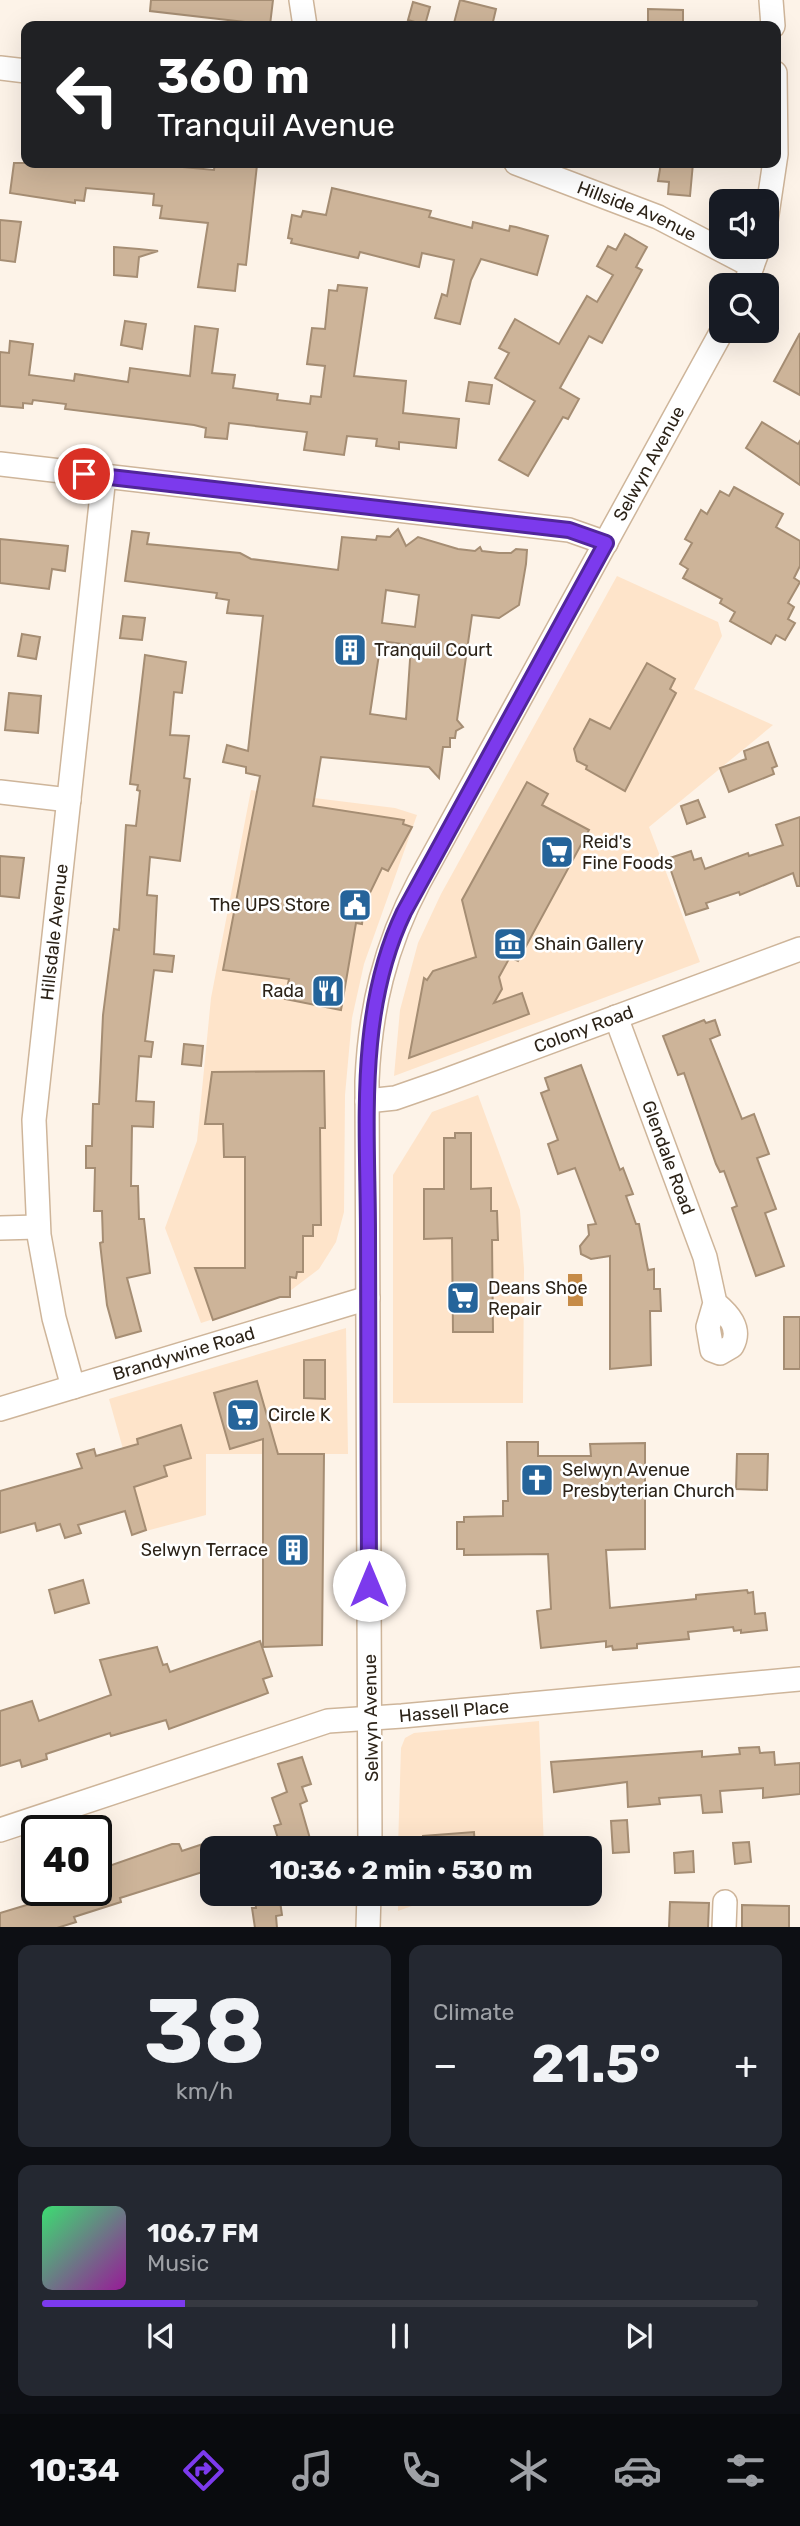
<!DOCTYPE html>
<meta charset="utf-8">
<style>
:root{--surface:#171b24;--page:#242831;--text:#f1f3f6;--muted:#9ea1a6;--line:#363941;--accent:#7c3aed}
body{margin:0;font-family:Rubik,sans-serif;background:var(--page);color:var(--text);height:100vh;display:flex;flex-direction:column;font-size:26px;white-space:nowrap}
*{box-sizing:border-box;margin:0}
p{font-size:23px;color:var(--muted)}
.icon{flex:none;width:38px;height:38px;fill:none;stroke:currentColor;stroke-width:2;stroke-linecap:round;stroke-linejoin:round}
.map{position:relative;height:1927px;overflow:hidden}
.drawer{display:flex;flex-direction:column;gap:18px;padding:18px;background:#0d0f14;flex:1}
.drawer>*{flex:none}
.banner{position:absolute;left:21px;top:21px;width:760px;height:147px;border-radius:14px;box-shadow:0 7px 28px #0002;background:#202124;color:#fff;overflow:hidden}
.tools{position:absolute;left:709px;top:189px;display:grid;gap:14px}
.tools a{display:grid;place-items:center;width:70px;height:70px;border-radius:14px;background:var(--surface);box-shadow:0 7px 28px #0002;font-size:35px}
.speed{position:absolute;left:21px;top:1815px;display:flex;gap:14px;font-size:35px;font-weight:700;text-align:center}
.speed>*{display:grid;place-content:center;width:91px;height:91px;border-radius:50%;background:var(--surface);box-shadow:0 7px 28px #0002;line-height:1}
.speed .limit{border:4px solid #111;border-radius:10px;background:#fff;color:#111}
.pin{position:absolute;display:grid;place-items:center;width:60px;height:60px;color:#fff;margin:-30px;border:4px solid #fff;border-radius:50%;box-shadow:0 2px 7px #0007}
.me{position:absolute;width:77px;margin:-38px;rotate:0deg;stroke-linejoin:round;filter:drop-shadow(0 0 5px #0008)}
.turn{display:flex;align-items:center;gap:24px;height:147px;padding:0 21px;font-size:32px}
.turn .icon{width:91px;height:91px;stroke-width:2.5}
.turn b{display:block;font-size:49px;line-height:60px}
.big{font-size:52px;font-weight:700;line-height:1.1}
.drawer .tile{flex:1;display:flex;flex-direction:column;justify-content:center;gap:10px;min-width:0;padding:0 24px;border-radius:14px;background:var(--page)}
.drawer .dial{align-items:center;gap:0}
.dial b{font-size:91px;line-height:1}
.song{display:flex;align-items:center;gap:21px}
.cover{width:84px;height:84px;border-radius:10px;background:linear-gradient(135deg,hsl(140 70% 55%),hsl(300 70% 35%))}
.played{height:7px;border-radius:4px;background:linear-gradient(90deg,var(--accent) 20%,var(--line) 20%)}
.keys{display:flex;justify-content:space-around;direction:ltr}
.heat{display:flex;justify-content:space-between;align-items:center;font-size:38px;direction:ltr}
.drawer .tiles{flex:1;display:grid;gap:18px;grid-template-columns:1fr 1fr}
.tile:last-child{grid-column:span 2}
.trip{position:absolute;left:200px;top:1836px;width:402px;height:70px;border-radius:14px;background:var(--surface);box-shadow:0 7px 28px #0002;font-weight:700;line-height:70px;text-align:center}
.tabs{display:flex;height:112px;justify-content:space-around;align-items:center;background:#090b0e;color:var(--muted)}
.tabs .icon{width:49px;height:49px}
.tabs .current{color:var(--accent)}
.tabs b{font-size:32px;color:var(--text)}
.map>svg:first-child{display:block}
.built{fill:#fee4ca}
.water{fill:#c68b47}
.building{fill:#cdb499;stroke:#a58d73;stroke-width:2;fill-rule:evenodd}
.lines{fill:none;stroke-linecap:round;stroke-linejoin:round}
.minor-casing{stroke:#ceb59a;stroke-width:26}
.minor{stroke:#fff;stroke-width:23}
.route-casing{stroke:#51269a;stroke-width:18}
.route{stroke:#7c3aed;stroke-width:12}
.labels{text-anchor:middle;stroke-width:5;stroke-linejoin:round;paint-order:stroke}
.street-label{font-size:18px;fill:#2c2318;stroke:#fff}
.poi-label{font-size:18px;fill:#2c2318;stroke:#fff;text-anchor:start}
</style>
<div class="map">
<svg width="800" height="1928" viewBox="0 0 800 1928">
<rect width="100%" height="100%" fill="#fdf3e8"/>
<g class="built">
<polygon points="617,576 718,622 722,636 694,689 773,725 649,827 700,962 394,1076 400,1010 418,943 441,894"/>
<polygon points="251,790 395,808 417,815 364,964 352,1018 345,1095 344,1212 336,1242 319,1269 282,1297 201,1323 165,1228 197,1141 211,998"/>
<polygon points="478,1095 520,1210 524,1269 523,1403 393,1403 393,1175 432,1112"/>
<polygon points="346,1328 348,1454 206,1454 206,1515 146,1531 109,1399"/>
<polygon points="539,1721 544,1848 398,1848 401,1748 405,1738 414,1733"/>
<polygon points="398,1894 445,1894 398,1911"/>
</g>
<polygon class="water" points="568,1274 582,1274 583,1306 568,1306"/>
<g class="building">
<polygon points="151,0 273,0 270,25 150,11"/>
<polygon points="460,0 496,9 492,26 454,23"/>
<polygon points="413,2 430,7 425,25 408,20"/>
<polygon points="648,9 683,10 683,26 648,26"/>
<polygon points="14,163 139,163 214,170 215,163 257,165 246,265 238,264 235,291 198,287 208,223 160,218 162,206 153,205 154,194 86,188 84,201 75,200 75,203 10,193"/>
<polygon points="661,163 693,163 690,196 668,194 669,182 658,181"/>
<polygon points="332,188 431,211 429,217 472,228 473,222 509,231 510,226 516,227 548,236 537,275 481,259 471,280 460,324 435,318 442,294 447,296 454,260 422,253 419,267 360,252 358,258 291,243 292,239 288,238 292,215 301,217 303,211 326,215"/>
<polygon points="0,220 21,222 15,262 0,260"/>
<polygon points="625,234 647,247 636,267 642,270 602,343 589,336 560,388 579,399 568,419 563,417 528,476 499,460 535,401 495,378 509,353 499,348 515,319 559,344 587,296 597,302 613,275 597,266 608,246 616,250"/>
<polygon points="114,247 139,249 158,251 139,257 137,277 114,275"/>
<polygon points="338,285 367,288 354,376 406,381 403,413 459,419 456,448 399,442 399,449 376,446 377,439 347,436 344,455 304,450 307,432 229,423 227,439 205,437 206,428 194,425 65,409 66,404 33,400 32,404 23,403 23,408 0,406 0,352 9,353 10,341 33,344 29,375 74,381 75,374 128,382 130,368 190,376 195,326 218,329 212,373 235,375 233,388 278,394 277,400 310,404 311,396 321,397 325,366 307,364 312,328 325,329 329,290 337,291"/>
<polygon points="125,321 146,324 142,349 121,345"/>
<polygon points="800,333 800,395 774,381"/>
<polygon points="469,382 492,385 489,404 466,401"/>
<polygon points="762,422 798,444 800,441 800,485 746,448"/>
<polygon points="734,487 783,514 776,527 800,541 800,566 794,578 800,582 788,603 794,607 788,619 795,623 785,640 776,635 771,644 730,621 735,612 720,603 722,599 683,578 688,569 680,564 692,543 685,539 701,510 707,514 720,491 729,496"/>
<path d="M398 529 406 546 418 537 458 549 475 551 480 547 482 551 499 553H511L516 549 527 550 526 564 519 605 499 618 472 615 457 720 463 727 456 731 455 738H450V747H443L439 778 429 767 321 757 313 806 404 820 403 824 412 827 388 871 382 868 364 905 362 924 356 923 341 1010 285 999 289 979 223 970 260 776 246 773V767L223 762 227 745 248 751 263 616 227 613 229 600 216 598 217 593 125 581 132 531 149 533 147 544 240 553 251 559 338 570 342 537 376 540 377 536 390 537ZM386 590 419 595 415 627 382 623ZM381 641 411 645 406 719 370 714Z"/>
<polygon points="0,539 68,546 65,571 52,569 49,589 0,583"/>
<polygon points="123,616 145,618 142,640 120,638"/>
<polygon points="22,634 40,637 36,659 18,656"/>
<polygon points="145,655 186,662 182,693 174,692 170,735 189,736 184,778 190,779 180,861 150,857 147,895 157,896 154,954 174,956 172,972 154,970 145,1041 153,1042 151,1057 139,1056 136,1101 154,1102 153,1127 132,1126 131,1186 138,1186 139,1219 144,1219 150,1273 127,1278 141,1331 116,1338 107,1305 100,1243 103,1242 102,1211 94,1211 95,1168 86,1168 86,1146 92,1146 93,1104 99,1104 103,1015 114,929 119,930 126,825 136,826 140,791 137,790 138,785 130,784"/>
<polygon points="647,663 675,679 670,689 676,693 625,791 586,769 587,766 577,761 574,749 590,719 610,729"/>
<polygon points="9,693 41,696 38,733 5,730"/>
<polygon points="768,742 777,766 772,768 774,774 729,792 720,768 746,759 744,751"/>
<polygon points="527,782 548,794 542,805 589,830 518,961 510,957 499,977 502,989 494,1003 522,993 529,1014 409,1058 424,978 427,980 433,971 476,957 462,900"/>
<polygon points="698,800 705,817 687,824 681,806"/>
<polygon points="800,817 800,886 797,886 793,873 740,895 739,892 706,903 708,908 686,915 667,859 691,851 694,860 701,858 705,869 748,853 749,856 783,845 776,825"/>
<polygon points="0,856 24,858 19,898 0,896"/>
<polygon points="704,1020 706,1023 715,1020 720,1035 710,1039 742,1119 754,1114 769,1154 757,1158 776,1209 765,1213 784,1266 756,1276 732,1208 737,1206 724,1171 720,1172 716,1164 684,1073 678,1075 663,1036"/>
<polygon points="184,1044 203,1046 201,1066 182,1064"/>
<polygon points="581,1065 620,1170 623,1168 633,1194 626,1196 636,1224 639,1224 648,1270 654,1269 654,1289 660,1289 661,1311 650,1311 651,1365 610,1369 610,1256 591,1259 581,1254 580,1246 589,1235 588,1225 596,1224 575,1168 558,1174 548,1144 558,1140 541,1093 549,1090 545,1078"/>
<polygon points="324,1071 325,1128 320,1128 321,1225 313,1225 313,1236 303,1236 303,1272 297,1272 296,1278 290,1277 290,1297 280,1297 213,1320 195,1268 245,1268 245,1157 224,1157 223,1124 205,1124 212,1072"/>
<polygon points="455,1133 471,1133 471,1189 491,1188 491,1211 497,1211 498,1240 492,1240 493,1332 453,1332 452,1238 424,1239 424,1189 444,1189 444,1138 455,1138"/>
<rect x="784" y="1317" width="16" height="52"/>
<polygon points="304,1360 325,1360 325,1399 304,1398"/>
<polygon points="257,1381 278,1454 324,1454 322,1645 263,1647 263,1439 230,1449 214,1393"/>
<polygon points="181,1425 191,1458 164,1466 167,1476 134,1487 146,1530 132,1535 125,1511 78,1525 81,1533 65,1538 60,1524 37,1531 35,1523 0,1533 0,1491 82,1468 77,1454 94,1449 96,1456 138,1444 137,1439"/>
<polygon points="507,1442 538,1442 538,1456 591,1456 590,1444 645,1443 645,1549 606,1550 610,1608 696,1599 696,1595 747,1590 748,1593 753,1592 755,1614 765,1613 767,1630 741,1633 741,1630 734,1631 733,1627 688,1632 689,1639 637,1644 637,1648 613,1650 612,1646 606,1647 606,1641 541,1648 537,1611 551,1609 548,1554 464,1555 464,1549 457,1549 457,1522 464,1522 464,1517 503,1516 503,1501 508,1501"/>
<polygon points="737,1454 768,1454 767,1490 736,1489"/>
<polygon points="83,1580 89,1603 55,1613 49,1590"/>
<polygon points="260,1641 272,1676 263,1679 268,1693 169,1729 166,1720 111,1736 110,1733 46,1754 47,1759 22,1767 20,1760 0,1766 0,1711 32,1701 39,1721 111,1695 100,1660 157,1647 163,1665 167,1664 170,1672"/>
<polygon points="759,1747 760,1753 774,1752 775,1765 800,1763 800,1794 763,1798 763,1788 720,1791 722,1812 703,1813 701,1795 659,1798 660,1804 628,1807 627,1782 554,1792 551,1762 702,1751 702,1757 740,1754 739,1748"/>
<polygon points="302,1757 311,1784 302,1787 307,1801 300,1804 311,1842 308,1843 310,1848 281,1848 274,1826 281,1824 272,1798 287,1792 278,1764"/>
<polygon points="627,1820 629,1852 613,1853 611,1821"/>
<polygon points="474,1832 475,1848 423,1848 423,1836"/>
<polygon points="212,1841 212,1869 120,1898 121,1902 74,1917 76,1922 57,1928 0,1928 0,1913 53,1897 51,1890 96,1890 96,1873 107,1869 106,1867 172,1844 179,1844 182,1851"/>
<polygon points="749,1842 751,1862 735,1864 733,1843"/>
<polygon points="693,1851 694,1872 675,1873 674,1853"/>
<polygon points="279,1894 282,1915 276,1916 277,1928 255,1928 252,1908 256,1908 255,1898"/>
<polygon points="670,1902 709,1903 708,1928 669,1928"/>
<polygon points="742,1905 789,1906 789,1928 742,1928"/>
</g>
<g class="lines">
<defs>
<g id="minor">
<polyline points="301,0 305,26"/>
<polyline points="771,0 773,26"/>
<polyline points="0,68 26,71"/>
<path id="s1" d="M516 163 658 217 752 266"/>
<polyline points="766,221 776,154 775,73"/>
<polyline points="745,285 759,247"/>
<polyline points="0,464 569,530 606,543"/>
<polyline points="0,792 69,800"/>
<path id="s2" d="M616 1017 705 1257 715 1303 708 1327 712 1350 720 1353 732 1346C742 1328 728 1314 715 1303"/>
<path id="s3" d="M367 1101 395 1098 441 1082 800 949"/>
<polyline points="0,1228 38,1227"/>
<path id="s4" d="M73 1387 54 1318 39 1235 34 1120 104 476"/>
<path id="s5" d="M0 1409 368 1298"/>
<path id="s6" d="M0 1830 328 1721 402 1716 800 1679"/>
<path id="s7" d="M370 1848 367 1081C370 1009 385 946 419 882L722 331"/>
<polyline points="368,1928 369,1894"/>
<polyline points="724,1928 725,1902"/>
</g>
</defs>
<use href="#minor" class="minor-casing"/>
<use href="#minor" class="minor"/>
</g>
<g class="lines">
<defs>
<path id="route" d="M84 474 569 530 606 543 404 912C356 1012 368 1127 368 1235 368 1352 369 1468 369 1585"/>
</defs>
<use href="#route" class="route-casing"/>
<use href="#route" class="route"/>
</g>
<defs>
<symbol id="building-square" viewBox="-11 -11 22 22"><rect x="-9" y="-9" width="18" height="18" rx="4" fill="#25649a" stroke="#fff"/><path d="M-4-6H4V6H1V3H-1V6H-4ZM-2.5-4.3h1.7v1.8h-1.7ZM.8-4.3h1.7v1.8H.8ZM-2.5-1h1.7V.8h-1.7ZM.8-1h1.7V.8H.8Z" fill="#fff"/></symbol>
<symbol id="supermarket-square" viewBox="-11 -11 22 22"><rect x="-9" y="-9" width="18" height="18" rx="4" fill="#25649a" stroke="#fff"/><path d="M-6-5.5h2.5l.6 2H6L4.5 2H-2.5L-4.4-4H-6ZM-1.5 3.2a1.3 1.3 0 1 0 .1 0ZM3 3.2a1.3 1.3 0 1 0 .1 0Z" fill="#fff"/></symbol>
<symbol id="civic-square" viewBox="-11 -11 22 22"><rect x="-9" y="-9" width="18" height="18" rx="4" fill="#25649a" stroke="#fff"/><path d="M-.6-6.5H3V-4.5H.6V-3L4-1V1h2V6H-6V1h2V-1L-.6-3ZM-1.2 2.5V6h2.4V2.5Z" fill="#fff"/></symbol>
<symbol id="museum-square" viewBox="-11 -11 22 22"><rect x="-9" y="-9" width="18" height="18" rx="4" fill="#25649a" stroke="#fff"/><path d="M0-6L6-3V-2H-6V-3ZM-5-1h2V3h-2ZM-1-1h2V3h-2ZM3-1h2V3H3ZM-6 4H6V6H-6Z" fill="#fff"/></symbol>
<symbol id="restaurant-square" viewBox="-11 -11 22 22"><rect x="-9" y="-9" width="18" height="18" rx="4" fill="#25649a" stroke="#fff"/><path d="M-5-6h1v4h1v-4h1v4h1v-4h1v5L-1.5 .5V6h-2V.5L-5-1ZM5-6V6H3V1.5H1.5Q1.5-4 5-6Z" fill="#fff"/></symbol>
<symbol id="church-square" viewBox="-11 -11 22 22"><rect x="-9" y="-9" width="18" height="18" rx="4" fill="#25649a" stroke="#fff"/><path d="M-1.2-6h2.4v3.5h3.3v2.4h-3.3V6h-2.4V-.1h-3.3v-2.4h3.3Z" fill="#fff"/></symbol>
</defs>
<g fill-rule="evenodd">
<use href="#building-square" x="331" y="631" width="38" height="38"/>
<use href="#supermarket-square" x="538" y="833" width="38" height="38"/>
<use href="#civic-square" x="336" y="886" width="38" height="38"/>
<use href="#museum-square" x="491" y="925" width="38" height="38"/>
<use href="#restaurant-square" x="309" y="972" width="38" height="38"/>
<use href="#supermarket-square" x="444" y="1279" width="38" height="38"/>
<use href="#supermarket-square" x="224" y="1396" width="38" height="38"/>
<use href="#church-square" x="518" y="1461" width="38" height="38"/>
<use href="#building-square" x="274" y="1531" width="38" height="38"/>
</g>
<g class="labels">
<g class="street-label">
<text dy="6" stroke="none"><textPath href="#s1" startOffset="130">Hillside Avenue</textPath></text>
<text dy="6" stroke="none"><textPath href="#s7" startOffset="1452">Selwyn Avenue</textPath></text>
<text dy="6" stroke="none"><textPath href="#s4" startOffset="460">Hillsdale Avenue</textPath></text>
<text dy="6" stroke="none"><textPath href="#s3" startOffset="229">Colony Road</textPath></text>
<text dy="6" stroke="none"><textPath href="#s2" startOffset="150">Glendale Road</textPath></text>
<text dy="6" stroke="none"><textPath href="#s5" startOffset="192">Brandywine Road</textPath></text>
<text dy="6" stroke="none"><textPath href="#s6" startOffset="472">Hassell Place</textPath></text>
<text transform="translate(371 1718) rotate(-91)" y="6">Selwyn Avenue</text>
</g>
<g class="poi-label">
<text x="374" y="656">Tranquil Court</text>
<text x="582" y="848">Reid's<tspan x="582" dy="21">Fine Foods</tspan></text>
<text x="330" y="911" text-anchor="end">The UPS Store</text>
<text x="534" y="950">Shain Gallery</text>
<text x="304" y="997" text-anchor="end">Rada</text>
<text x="488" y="1294">Deans Shoe<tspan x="488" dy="21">Repair</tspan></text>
<text x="268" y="1421">Circle K</text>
<text x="562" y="1476">Selwyn Avenue<tspan x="562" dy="21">Presbyterian Church</tspan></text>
<text x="268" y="1556" text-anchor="end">Selwyn Terrace</text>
</g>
</g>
</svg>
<div class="tools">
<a><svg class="icon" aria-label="sound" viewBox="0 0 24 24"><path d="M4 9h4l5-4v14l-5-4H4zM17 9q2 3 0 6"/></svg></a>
<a><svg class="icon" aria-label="search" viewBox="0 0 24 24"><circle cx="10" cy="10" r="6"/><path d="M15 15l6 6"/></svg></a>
</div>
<div class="speed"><div class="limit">40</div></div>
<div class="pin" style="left:84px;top:474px;background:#d93025"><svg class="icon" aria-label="arrive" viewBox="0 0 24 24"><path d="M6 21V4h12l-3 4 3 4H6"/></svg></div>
<svg class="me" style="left:369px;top:1585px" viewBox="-20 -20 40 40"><circle r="19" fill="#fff"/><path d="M0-13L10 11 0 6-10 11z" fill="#7c3aed"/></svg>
<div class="trip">10:36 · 2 min · 530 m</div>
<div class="banner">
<div class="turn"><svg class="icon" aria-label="left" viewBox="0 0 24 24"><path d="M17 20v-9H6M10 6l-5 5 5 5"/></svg><div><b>360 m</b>Tranquil Avenue</div></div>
</div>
</div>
<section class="drawer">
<div class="tiles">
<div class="tile dial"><b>38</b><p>km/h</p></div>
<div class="tile"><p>Climate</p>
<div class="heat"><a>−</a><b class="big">21.5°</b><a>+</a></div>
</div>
<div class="tile">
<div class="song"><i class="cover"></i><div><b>106.7 FM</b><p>Music</p></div></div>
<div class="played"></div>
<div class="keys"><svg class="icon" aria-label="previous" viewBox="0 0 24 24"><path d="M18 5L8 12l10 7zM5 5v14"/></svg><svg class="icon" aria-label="pause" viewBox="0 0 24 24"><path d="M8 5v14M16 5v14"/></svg><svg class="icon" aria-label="next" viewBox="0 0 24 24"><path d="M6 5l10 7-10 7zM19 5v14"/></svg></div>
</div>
</div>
</section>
<nav class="tabs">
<b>10:34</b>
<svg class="icon current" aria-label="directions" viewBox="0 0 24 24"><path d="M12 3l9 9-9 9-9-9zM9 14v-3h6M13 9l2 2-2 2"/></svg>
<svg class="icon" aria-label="music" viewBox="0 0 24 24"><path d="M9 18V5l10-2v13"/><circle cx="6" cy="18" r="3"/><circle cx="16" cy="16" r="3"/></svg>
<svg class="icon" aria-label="phone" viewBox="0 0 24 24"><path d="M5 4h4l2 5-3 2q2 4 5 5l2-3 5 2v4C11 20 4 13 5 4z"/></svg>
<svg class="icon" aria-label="climate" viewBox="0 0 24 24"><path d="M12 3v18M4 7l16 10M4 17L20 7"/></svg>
<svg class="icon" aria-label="car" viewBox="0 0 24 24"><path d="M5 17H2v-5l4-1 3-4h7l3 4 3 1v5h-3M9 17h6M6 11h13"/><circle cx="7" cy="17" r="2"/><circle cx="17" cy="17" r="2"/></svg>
<svg class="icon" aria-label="filters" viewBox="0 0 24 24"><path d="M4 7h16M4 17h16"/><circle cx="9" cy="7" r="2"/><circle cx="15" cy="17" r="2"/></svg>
</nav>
